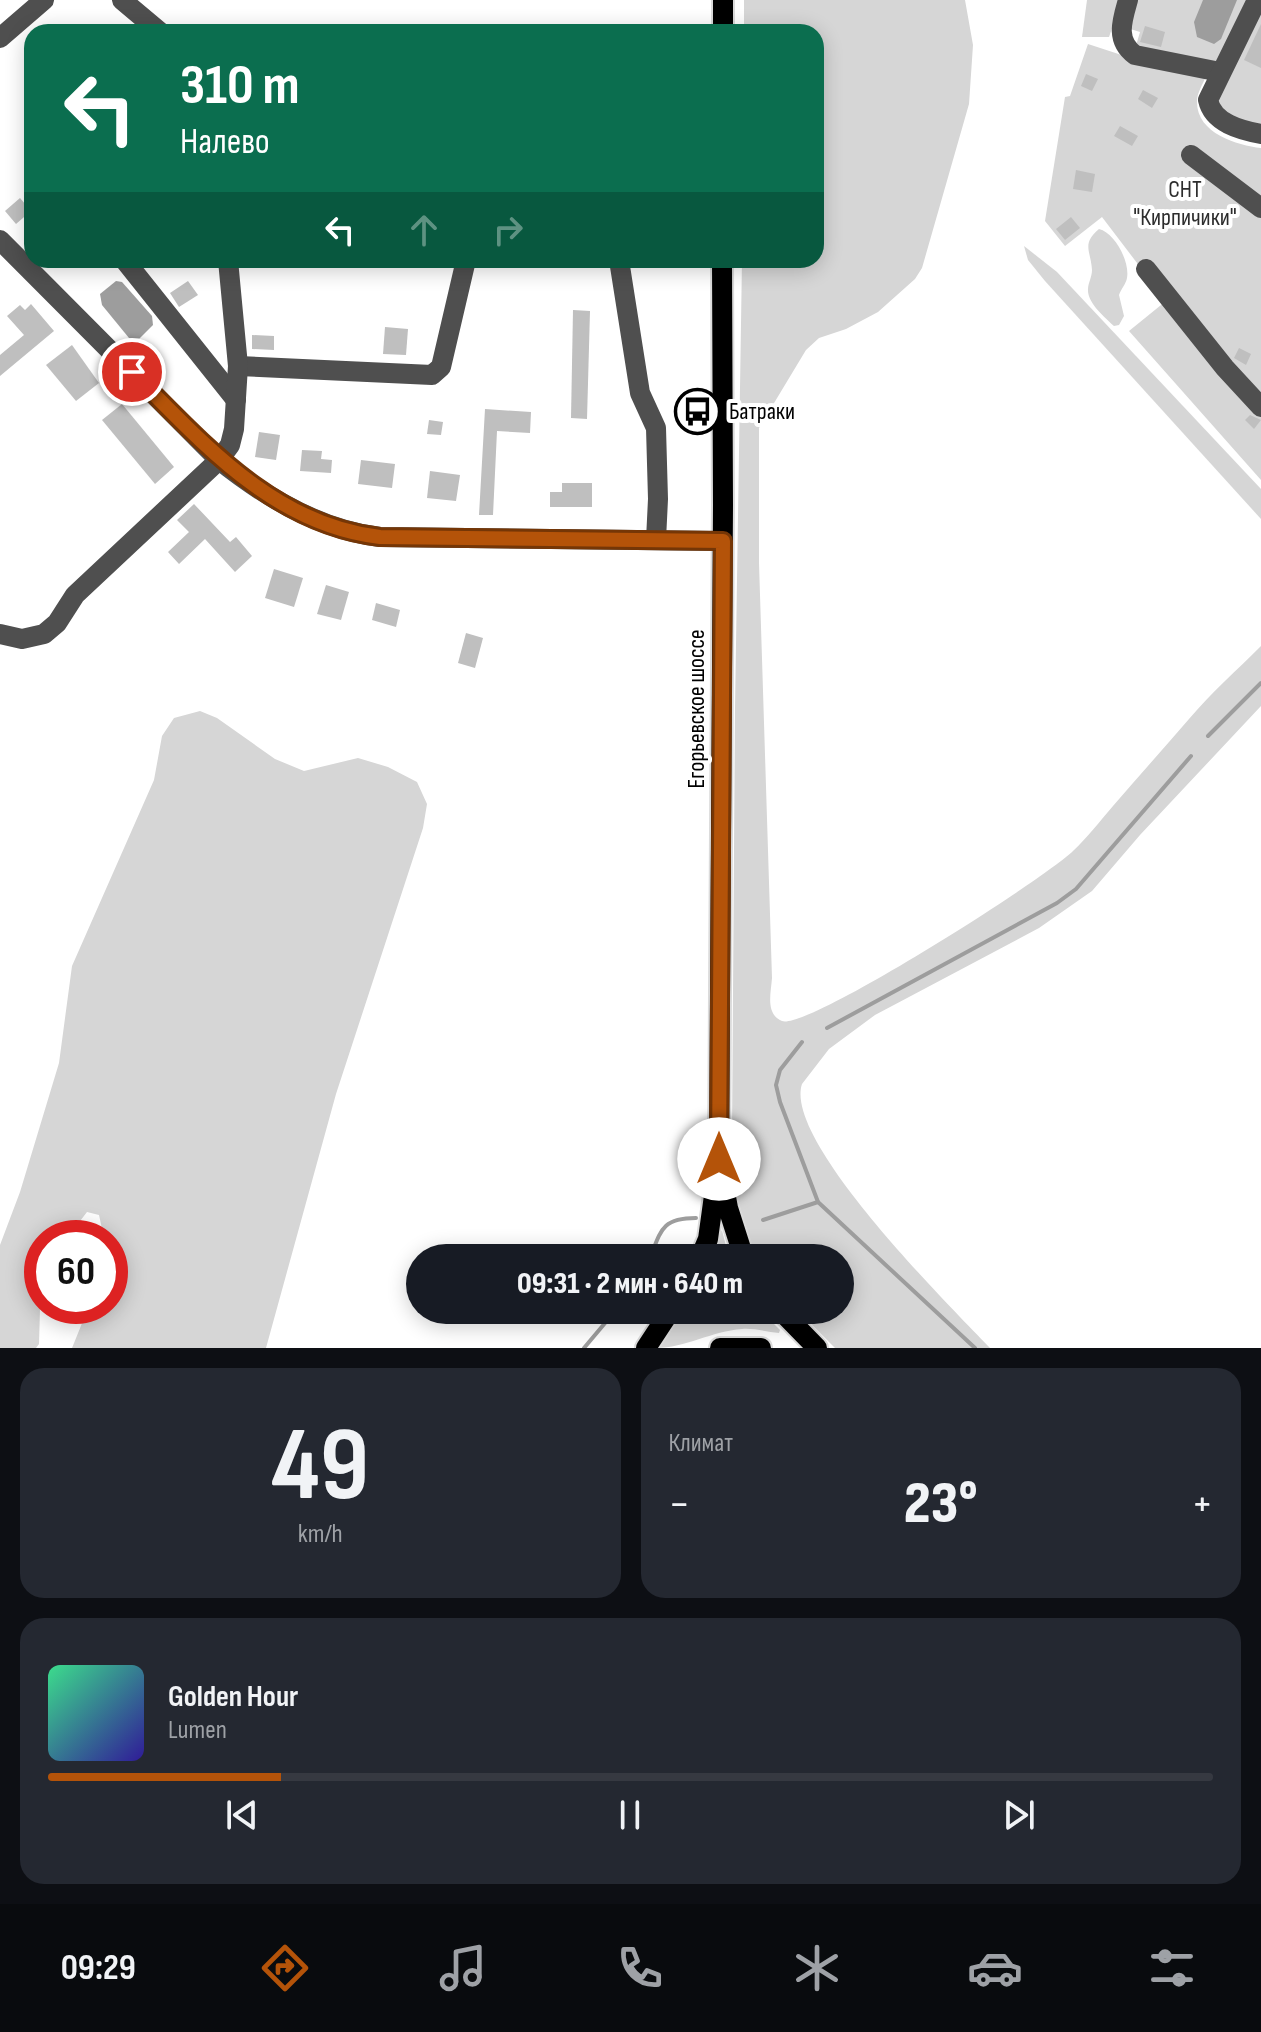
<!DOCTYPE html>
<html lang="ru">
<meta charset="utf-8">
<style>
:root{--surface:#171b24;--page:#242831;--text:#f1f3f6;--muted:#9ea1a6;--line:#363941;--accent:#b45309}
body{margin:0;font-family:"Sofia Sans Condensed",sans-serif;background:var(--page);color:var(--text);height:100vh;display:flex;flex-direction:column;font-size:30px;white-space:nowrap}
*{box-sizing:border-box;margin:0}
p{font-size:26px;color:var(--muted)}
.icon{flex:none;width:44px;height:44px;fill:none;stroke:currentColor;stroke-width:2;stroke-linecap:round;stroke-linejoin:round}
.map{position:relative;height:1348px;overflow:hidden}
.panel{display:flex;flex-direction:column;gap:20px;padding:20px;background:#0d0f14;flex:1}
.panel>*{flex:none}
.hud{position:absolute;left:24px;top:24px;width:800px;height:244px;border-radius:24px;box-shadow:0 4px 20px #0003;background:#0b6e4f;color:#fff;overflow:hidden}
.speed{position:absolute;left:24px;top:1220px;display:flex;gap:16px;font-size:40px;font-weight:700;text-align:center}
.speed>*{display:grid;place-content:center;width:104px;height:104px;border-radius:50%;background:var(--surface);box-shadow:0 4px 20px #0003;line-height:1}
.speed .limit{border:12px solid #d22;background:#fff;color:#111}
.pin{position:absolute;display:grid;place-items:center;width:68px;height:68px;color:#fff;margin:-34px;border:4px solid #fff;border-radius:50%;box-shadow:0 2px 8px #0007}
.me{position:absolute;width:88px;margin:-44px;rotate:0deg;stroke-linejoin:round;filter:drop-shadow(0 0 6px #0008)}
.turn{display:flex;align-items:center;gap:28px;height:168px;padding:0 24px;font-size:36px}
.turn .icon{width:104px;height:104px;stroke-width:2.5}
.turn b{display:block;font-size:56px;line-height:68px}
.lanes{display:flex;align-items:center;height:76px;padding:0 24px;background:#0003;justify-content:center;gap:40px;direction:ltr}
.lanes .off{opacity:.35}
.big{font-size:60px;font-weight:800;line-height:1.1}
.panel .card{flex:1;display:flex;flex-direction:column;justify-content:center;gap:12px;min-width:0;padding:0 28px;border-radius:24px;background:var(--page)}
.panel .dial{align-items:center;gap:0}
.dial b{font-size:104px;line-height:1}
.song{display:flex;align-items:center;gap:24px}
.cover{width:96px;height:96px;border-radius:12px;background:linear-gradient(135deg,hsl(150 70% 55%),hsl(250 70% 35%))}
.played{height:8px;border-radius:4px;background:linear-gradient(90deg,var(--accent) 20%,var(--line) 20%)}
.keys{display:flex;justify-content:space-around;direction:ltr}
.heat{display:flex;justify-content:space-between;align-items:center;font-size:44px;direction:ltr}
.panel .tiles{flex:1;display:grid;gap:20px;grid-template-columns:1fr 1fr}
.card:last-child{grid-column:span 2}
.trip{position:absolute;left:406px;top:1244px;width:448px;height:80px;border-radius:40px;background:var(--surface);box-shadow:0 4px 20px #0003;font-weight:800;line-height:80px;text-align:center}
.tab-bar{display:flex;height:128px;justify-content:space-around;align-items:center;background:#090b0e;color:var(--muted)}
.tab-bar .icon{width:56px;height:56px}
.tab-bar .current{color:var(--accent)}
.tab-bar b{font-size:36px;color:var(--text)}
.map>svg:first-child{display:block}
.green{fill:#d6d6d6}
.water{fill:#9d9d9d}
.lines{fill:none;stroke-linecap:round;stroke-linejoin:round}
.stream{stroke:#9d9d9d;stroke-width:4}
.building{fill:#bfbfbf}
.major-casing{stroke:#dbdbdb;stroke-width:24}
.minor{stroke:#4f4f4f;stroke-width:20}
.major{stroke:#000;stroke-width:20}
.route-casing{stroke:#753606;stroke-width:20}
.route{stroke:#b45309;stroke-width:14}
.labels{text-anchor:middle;stroke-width:8;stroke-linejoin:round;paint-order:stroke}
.park-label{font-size:24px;fill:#2d2d2d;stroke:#fff}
.poi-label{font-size:24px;fill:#000;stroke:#fff;text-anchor:start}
.street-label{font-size:24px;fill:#000;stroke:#fff}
</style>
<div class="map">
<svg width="1261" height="1348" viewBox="0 0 1261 1348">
<rect width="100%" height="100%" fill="#fff"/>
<g class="green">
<path d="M744 0H965L973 45 969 104 922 268 915 279 878 312 846 329 819 338 806 350 759 428V563L772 978C771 993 765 1014 782 1021 806 1031 1046 878 1073 851 1087 838 1100 821 1113 806 1138 777 1164 748 1189 719 1211 693 1237 670 1261 646V706L1140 835 1092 891 1039 928 875 1015 829 1049 802 1084C783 1141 949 1305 990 1348H835L797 1310H840V1258H755L751 1252 736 1192 732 1134 735 709 742 260H816V32H744Z"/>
<polygon points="1087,0 1122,0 1109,37 1082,37"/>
<polygon points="1134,0 1261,0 1261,129 1215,110 1229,66 1135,49 1140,32 1127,28"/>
<path d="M1088 44 1149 64 1206 76C1203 84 1197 93 1197 101 1196 133 1237 145 1261 148V480L1129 331 1166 301 1102 217 1065 246 1045 221 1065 97 1070 96Z"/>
<path d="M1099 229C1115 233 1130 262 1127 278 1126 284 1121 289 1119 295L1124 316 1119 325 1114 326C1105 317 1087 303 1088 289 1088 283 1092 277 1092 270 1091 251 1081 244 1099 229Z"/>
<polygon points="1024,246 1057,272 1261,489 1261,519 1045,281 1028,260"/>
<polygon points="200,711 217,718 275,759 304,771 358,758 388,767 417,782 427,804 423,828 336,1094 266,1348 72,1348 89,1306 110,1306 110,1238 104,1238 99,1215 87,1212 67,1238 42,1238 39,1344 36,1348 0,1348 0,1245 20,1192 59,1063 72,966 154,780 162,736 174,718"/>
<polygon points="722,1230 729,1258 713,1258 720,1233"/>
<path d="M685 1310H760L780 1330 779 1333C767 1332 754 1328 742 1329 712 1331 685 1348 656 1348Z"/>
</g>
<g class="water">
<polygon points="1203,0 1237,0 1221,39 1214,44 1197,37 1194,22"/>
<polygon points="116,281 122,282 152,316 153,325 138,340 129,338 102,305 100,294"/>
</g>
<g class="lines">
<g class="stream">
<polyline points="1208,736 1261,683"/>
<polyline points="827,1028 1057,903 1076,889 1191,756"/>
<polyline points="802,1042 780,1070 776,1085 780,1102 818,1202 975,1348"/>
<polyline points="763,1220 818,1202"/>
<path d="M650 1258C661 1230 662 1218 696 1218"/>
<polyline points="584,1348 616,1310"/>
</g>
</g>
<g class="building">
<polygon points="1261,24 1261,68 1244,60"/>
<polygon points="1145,26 1165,32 1161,47 1140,42"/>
<polygon points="1086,74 1098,79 1092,91 1081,86"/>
<polygon points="1143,90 1158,98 1152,108 1138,99"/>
<polygon points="1120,126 1138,136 1132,146 1114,136"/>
<polygon points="1076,170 1095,174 1092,192 1073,189"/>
<polygon points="20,198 31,211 16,224 5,211"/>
<polygon points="1071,217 1080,228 1065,240 1056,229"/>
<polygon points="188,281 198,295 179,307 170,293"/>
<polygon points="31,304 54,331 0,376 0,355 24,335 7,316 20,305 25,310"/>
<polygon points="573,310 590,311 587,419 571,418"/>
<polygon points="385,327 408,329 406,355 383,354"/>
<polygon points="252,335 274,336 274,350 252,349"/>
<polygon points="72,345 99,383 76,401 46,365"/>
<polygon points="1239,348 1251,354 1246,365 1234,358"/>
<polygon points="122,404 174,467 155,484 102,420"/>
<polygon points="485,409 531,412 530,433 497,431 493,515 479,515"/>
<polygon points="1250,415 1261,420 1254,429 1245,420"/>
<polygon points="429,420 443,422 441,435 427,434"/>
<polygon points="259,432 280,435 276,460 255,457"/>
<polygon points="302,450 322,451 321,459 332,460 331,473 300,471"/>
<polygon points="361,460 395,464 392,488 358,484"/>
<polygon points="430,471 460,475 456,501 427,498"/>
<polygon points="562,483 592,483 592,507 550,507 550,492 562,492"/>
<polygon points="194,504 230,542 236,537 252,556 235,572 205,539 179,564 168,552 189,532 177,520"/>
<polygon points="274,569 303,578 294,607 265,598"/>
<polygon points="326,585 349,592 341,620 317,614"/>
<polygon points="376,603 400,610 396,627 372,620"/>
<polygon points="466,633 483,638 475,668 458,663"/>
</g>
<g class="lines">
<defs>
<g id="major">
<polyline points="723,32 723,0"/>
<polyline points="723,1181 728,1208 744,1258"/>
<polyline points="700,1258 708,1239 719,1159 723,505 722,260"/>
<polyline points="780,1310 817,1348"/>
<polyline points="646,1348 671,1310"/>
<polyline points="720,1348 761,1348"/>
</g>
</defs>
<use href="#major" class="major-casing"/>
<g class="minor">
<polyline points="122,0 160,32"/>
<path d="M1128 0C1122 21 1115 40 1135 55L1220 72"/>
<path d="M1257 0 1208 100C1213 123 1240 130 1261 134"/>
<polyline points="0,38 44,0"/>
<polyline points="1191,155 1261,208"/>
<path d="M0 240 219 460C265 497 320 530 380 537L723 541"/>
<polyline points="619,260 640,393 656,428 658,499 656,540"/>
<polyline points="126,262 236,400"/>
<polyline points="1146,269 1225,368 1261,407"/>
<polyline points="238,366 432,375 441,367 466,260"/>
<polyline points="0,634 22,639 44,634 57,623 75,595 219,460 230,445 234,429 238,366 228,260"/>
</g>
<use href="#major" class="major"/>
</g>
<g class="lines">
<defs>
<path id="route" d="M132 372C203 443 274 525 380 537L723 541 719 1159"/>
</defs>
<use href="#route" class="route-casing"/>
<use href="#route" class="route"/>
</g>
<defs>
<symbol id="bus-ring" viewBox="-11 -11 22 22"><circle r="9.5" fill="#fff" stroke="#000" stroke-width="1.5"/><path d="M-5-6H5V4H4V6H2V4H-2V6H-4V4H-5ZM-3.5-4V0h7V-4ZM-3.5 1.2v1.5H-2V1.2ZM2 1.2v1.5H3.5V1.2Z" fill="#000"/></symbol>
</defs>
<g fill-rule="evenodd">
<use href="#bus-ring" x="672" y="386" width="51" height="51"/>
</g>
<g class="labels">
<g class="park-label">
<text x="1185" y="197">СНТ<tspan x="1185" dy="28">"Кирпичики"</tspan></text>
</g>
<g class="poi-label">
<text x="729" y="419">Батраки</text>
</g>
<g class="street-label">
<text transform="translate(696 709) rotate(-90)" y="8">Егорьевское шоссе</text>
</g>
</g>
</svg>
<div class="speed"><div class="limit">60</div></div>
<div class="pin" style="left:132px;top:372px;background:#d93025"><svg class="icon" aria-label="arrive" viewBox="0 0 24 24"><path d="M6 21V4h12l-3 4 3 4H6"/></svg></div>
<svg class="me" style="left:719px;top:1159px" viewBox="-20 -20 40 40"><circle r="19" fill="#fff"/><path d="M0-13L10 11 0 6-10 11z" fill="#b45309"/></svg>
<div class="trip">09:31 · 2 мин · 640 m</div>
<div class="hud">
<div class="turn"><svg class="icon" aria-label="left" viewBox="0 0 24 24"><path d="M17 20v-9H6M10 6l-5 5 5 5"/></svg><div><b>310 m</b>Налево</div></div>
<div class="lanes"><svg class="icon" aria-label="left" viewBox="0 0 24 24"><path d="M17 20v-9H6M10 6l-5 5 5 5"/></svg><svg class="icon off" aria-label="ahead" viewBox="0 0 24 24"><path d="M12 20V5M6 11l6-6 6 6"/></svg><svg class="icon off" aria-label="right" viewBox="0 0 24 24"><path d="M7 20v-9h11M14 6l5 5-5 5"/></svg></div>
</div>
</div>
<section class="panel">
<div class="tiles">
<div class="card dial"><b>49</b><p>km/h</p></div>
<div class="card"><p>Климат</p>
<div class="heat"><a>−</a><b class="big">23°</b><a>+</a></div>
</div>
<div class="card">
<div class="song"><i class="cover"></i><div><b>Golden Hour</b><p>Lumen</p></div></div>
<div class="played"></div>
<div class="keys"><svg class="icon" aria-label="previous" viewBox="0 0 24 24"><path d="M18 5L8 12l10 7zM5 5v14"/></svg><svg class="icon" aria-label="pause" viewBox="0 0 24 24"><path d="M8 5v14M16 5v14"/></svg><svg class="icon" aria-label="next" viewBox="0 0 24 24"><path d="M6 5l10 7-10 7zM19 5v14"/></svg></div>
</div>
</div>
</section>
<nav class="tab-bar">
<b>09:29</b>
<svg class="icon current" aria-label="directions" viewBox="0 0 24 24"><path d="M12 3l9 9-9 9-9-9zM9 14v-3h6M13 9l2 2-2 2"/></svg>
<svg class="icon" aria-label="music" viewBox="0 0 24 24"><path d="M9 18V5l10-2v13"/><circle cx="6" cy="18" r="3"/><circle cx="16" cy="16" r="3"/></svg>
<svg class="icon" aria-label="phone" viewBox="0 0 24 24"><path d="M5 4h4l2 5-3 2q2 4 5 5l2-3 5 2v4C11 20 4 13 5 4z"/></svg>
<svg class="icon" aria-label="climate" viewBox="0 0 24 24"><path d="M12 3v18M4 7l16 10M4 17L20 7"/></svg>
<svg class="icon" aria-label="car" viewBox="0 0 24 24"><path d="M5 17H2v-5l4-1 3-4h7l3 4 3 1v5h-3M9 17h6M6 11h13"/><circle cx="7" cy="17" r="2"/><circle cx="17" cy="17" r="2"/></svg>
<svg class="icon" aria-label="filters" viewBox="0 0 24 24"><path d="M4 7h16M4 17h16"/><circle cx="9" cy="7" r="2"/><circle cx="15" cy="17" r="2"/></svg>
</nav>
